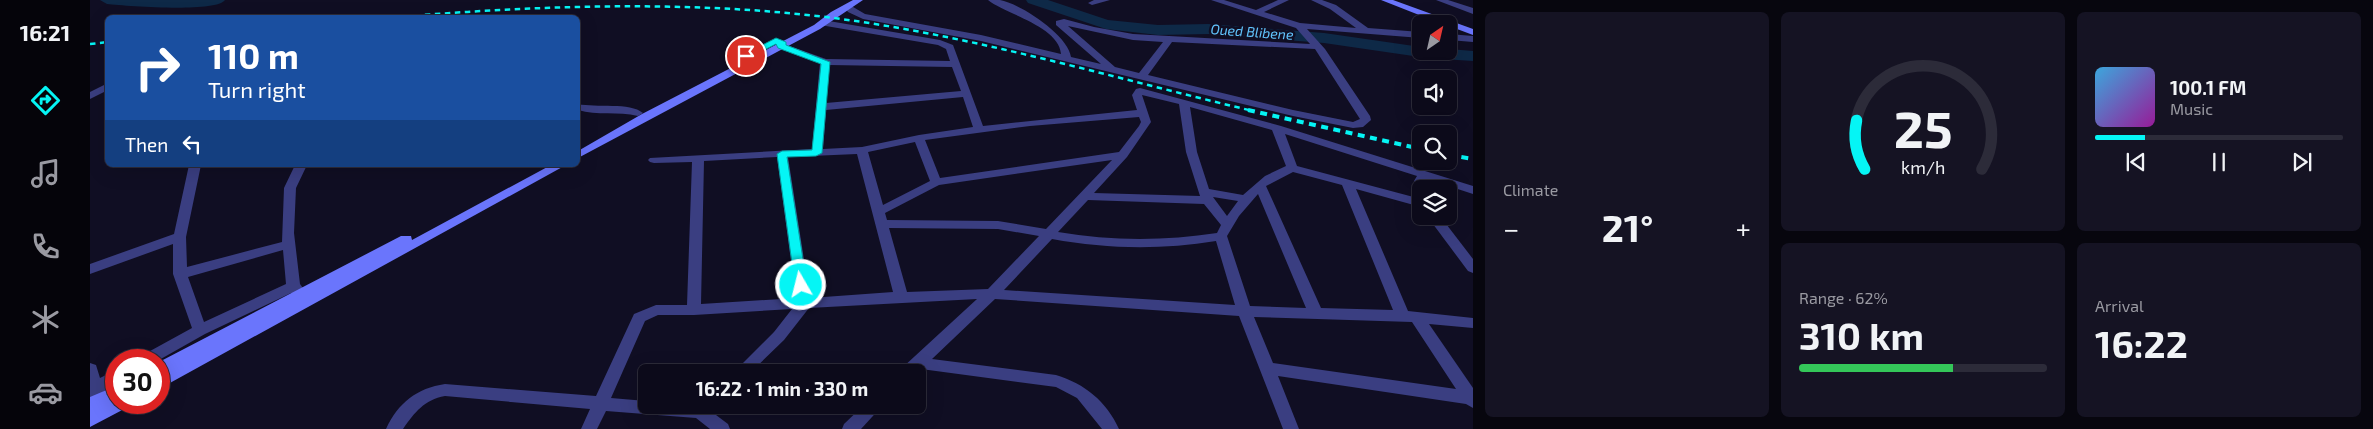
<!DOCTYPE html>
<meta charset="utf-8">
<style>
:root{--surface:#0c0a1a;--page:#151323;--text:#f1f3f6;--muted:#9a9aa2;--line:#2c2b39;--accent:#05f5f5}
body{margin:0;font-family:"Exo 2",sans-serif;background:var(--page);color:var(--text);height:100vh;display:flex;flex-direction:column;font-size:19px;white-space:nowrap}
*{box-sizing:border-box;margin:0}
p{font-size:16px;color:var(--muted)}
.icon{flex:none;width:28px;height:28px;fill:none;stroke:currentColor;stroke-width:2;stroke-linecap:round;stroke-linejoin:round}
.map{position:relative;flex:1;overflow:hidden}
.panel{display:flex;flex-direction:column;gap:12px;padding:12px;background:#07060e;width:900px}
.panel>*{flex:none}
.guide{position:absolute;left:15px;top:15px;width:475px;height:152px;border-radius:8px;box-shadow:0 5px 20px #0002,0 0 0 1px var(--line);background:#1a4fa0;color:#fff;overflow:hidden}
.needle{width:32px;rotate:34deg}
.fabs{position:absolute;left:1322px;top:15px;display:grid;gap:10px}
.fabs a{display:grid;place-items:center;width:45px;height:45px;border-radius:8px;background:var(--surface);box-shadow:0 5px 20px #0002,0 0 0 1px var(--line);font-size:25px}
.speed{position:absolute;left:15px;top:349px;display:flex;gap:10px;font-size:25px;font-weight:700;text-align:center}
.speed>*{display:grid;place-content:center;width:65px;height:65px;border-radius:50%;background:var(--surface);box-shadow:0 5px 20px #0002,0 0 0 1px var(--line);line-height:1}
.speed .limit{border:8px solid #d22;background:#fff;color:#111}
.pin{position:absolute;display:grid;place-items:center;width:42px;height:42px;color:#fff;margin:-21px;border:2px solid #fff;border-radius:50%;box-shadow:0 1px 5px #0007}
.me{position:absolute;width:55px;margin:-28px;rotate:352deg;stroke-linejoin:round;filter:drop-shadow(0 0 4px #0008)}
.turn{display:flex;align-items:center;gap:18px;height:105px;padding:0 20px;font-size:22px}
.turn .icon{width:65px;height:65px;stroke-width:2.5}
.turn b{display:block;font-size:35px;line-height:42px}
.then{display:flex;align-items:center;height:48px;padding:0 20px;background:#0003;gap:10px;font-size:19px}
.big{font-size:38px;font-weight:700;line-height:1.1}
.panel .widget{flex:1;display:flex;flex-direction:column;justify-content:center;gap:8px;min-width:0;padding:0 18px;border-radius:8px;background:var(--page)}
.panel .dial{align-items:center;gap:0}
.dial svg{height:130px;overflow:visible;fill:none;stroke:var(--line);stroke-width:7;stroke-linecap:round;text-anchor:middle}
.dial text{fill:var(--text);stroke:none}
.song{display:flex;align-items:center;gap:15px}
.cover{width:60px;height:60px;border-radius:8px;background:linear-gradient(135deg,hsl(200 70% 55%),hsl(300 70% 35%))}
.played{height:5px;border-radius:2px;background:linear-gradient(90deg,var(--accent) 20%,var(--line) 20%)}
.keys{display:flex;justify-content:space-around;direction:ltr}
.heat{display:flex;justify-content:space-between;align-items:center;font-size:28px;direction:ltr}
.charge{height:8px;border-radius:4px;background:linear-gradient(90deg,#34c759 62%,var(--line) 0)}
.panel .tiles{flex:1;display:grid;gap:12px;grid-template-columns:repeat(3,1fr)}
.widget:first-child{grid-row:span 2}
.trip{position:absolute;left:548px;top:364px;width:288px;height:50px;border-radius:8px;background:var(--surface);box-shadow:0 5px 20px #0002,0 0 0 1px var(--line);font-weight:700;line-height:50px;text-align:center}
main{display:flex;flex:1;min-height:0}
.tabs{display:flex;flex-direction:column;width:90px;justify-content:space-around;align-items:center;background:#05040a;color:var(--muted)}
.tabs .icon{width:35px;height:35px}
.tabs .active{color:var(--accent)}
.tabs b{font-size:22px;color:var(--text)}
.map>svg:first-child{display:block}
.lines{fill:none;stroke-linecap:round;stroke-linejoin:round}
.river{fill:#0e2947;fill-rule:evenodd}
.street{fill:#3a3e81;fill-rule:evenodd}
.secondary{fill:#6a75fc;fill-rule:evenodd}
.rail-far1{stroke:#05f5f5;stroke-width:2.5;stroke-dasharray:5.5 4.5;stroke-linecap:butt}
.rail{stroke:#05f5f5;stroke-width:4;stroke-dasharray:7 5.5;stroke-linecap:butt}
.route{fill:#05f5f5;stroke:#039f9f}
.labels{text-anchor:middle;stroke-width:5;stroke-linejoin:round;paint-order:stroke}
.far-water-label{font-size:14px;font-style:italic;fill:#61c3fc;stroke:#100e23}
</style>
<main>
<nav class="tabs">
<b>16:21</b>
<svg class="icon active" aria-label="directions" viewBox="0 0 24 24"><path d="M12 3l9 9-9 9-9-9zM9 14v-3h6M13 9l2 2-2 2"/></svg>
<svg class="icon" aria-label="music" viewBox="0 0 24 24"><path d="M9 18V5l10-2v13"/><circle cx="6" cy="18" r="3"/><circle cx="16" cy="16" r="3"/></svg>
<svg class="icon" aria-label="phone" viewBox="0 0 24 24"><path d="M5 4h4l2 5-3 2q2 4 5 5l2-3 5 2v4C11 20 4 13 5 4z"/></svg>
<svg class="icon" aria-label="climate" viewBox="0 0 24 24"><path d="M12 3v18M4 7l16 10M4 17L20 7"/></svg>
<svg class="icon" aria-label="car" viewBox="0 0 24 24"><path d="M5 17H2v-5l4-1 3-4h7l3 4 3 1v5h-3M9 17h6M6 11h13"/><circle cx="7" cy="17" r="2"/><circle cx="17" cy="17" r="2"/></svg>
</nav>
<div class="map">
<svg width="1383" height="429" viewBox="0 0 1383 429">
<rect width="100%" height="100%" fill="#100e23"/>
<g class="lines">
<g class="river">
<path d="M10 0H135C126 13 36 6 17 4Z"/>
<polygon points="936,0 958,0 1018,20 1068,25 1118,24 1234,33 1331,47 1331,51 1359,51 1359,49 1383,51 1383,61 1337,58 1234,43 1118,34 1068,35 1016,29 938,3"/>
</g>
<g class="street">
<path d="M898 0C902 0 906 0 910 0 931 4 978 35 981 57L1011 64 966 25V21L974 19 1004 27 1043 34 1220 44 1206 28 1121 0H1134L1166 10 1188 0H1199L1174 12 1210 23 1266 28 1240 9 1221 0H1232L1246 5 1278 28 1331 32V38L1217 29 1235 49 1280 116 1281 120 1273 127 1263 128 1203 116 891 41 773 19 758 12 754 6 758 4 775 14 891 35 971 54C969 26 915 14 898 0ZM978 26 1043 40 1073 42 1049 73 1025 67ZM1082 42 1225 49 1270 119 1263 122 1203 110 1058 75Z"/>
<polygon points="1004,0 1020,0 1002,5 998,3"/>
<polygon points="1346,0 1358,0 1383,8 1383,14"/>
<path d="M733 20 850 40 863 45 893 126 1047 110 1042 95 1046 89 1050 88 1191 126 1383 186V194L1337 179V189H1331V196L1327 195 1324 181 1327 176 1195 134 1207 166 1331 199V207L1266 189 1318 311 1383 318V328L1339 324 1383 388V408L1376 404 1188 376 1209 429H1193L1149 316 905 299 842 359 966 375C995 384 1016 401 1029 429H1012L987 398 966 387 831 369 826 374 810 372 812 368 887 299 719 308 694 340 661 372H644L684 332 702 309 604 315H568L555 321 521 398 556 401V405H626L622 412 638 424 640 429H620L606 418 516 411 507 429H491L500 409 355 396C334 400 325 412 313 429H296C308 403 327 388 355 384L506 396 544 314 566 305H597L602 162 564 163 560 162 558 160 560 158 722 149 730 63 688 48V44H694L736 59 860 61 856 49 848 45 730 25 729 23ZM739 65 862 67 871 91 736 103ZM1052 95 1089 104 1096 152 1110 196 1004 193 1037 157 1061 122ZM873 97 883 127 829 135 772 147 733 149 736 110ZM1100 107 1182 130 1196 166 1175 176 1153 195 1119 189 1107 152ZM1049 117 1051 122 1049 126 1029 152 850 178 835 140 940 126ZM825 142 840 181 793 205 778 152ZM767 154 803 292 720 298 698 157ZM687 157 706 298 611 304 614 161ZM1022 160 956 229 908 221 797 220 795 213 849 185ZM1203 172 1252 185 1303 310 1231 308 1176 186ZM1168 194 1216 308 1160 306 1137 236 1149 216ZM1123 197 1148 201 1137 216ZM998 200 1114 204 1131 225 1127 233C1074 241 1021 241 968 232ZM799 228 908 229 949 236 898 289 817 292ZM962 239C1017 249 1070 250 1126 241L1145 305 914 290ZM1164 317 1322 322 1366 389 1183 363Z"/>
<polygon points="1359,34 1383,36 1383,42 1359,40"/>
<polygon points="18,83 18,90 0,99 0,92"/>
<path d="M488 104C506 108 540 102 553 113L548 116C528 111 507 116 488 110Z"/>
<path d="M99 165H111L96 237 97 267 192 242 194 188 205 165H217L206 188 204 233 210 284 215 291 213 295 208 296 201 293 115 334 69 360H48L51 356 102 328 83 274V244L0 274V264L84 234ZM193 250 196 284 114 322 98 277Z"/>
<polygon points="1337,216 1350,216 1383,259 1383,273 1378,271"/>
<polygon points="0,363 6,365 10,378 26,370 26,384 13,392 15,402 13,407 7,409 0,404"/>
<polygon points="774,405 793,405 771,429 752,429 754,424"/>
</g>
<g class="secondary">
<polygon points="763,0 773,0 730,29 488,158 488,151 552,114 724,25 741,12"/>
<polygon points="1291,0 1303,0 1383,29 1383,35 1359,26 1359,24 1352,24"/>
<polygon points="461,165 476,165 69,389 69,376 71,375 69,375 69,362 311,236 321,236 322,240"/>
<polygon points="26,386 26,402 40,402 38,407 0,427 0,397"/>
</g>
<g class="rail-far1">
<path d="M295 18C439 6 584 0 727 16 875 33 1019 77 1163 111"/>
<polyline points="0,44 18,42"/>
</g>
<g class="rail">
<polyline points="1158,110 1331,149"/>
<polyline points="1359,155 1383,159"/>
</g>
</g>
<polygon class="route" points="686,38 696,42 696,45 740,62 732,153 726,156 697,157 717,285 711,290 705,285 687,154 692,151 722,150 731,64 688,48 686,44 659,58 651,56"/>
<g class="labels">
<g class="far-water-label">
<text transform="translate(1162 32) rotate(4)" y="5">Oued Blibene</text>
</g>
</g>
</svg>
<div class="fabs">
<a><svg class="needle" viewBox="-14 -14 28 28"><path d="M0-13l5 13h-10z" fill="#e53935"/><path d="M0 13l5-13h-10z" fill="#9a9aa2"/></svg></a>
<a><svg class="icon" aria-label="sound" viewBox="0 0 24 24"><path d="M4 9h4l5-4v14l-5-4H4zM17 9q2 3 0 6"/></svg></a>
<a><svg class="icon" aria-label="search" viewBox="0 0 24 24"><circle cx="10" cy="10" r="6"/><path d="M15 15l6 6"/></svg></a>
<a><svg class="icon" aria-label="layers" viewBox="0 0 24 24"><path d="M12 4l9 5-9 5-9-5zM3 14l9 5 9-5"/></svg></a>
</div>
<div class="speed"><div class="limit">30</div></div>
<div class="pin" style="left:656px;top:56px;background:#d93025"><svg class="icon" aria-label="arrive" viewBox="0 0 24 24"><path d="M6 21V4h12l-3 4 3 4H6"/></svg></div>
<svg class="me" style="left:711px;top:285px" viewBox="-20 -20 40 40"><circle r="17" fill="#05f5f5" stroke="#fff" stroke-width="3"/><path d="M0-11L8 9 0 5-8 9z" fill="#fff"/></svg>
<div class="trip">16:22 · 1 min · 330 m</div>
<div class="guide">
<div class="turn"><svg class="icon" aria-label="right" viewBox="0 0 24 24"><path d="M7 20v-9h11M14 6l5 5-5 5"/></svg><div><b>110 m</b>Turn right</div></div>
<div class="then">Then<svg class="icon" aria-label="left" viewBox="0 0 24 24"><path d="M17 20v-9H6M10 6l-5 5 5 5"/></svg></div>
</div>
</div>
<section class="panel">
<div class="tiles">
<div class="widget"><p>Climate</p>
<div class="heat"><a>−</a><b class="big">21°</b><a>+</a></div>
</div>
<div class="widget dial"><svg viewBox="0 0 100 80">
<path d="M14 69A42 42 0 1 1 86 69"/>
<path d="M14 69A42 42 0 0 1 9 39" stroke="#05f5f5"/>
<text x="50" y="56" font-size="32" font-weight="700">25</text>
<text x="50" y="72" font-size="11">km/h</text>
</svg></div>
<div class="widget">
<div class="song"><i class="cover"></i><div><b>100.1 FM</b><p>Music</p></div></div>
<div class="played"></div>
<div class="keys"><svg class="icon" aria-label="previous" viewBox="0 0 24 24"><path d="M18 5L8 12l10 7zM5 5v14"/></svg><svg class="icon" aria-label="pause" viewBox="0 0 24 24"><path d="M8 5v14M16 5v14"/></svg><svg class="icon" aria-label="next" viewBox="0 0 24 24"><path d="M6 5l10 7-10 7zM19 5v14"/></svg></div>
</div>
<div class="widget"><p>Range · 62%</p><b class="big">310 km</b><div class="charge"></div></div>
<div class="widget"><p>Arrival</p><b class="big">16:22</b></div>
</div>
</section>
</main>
